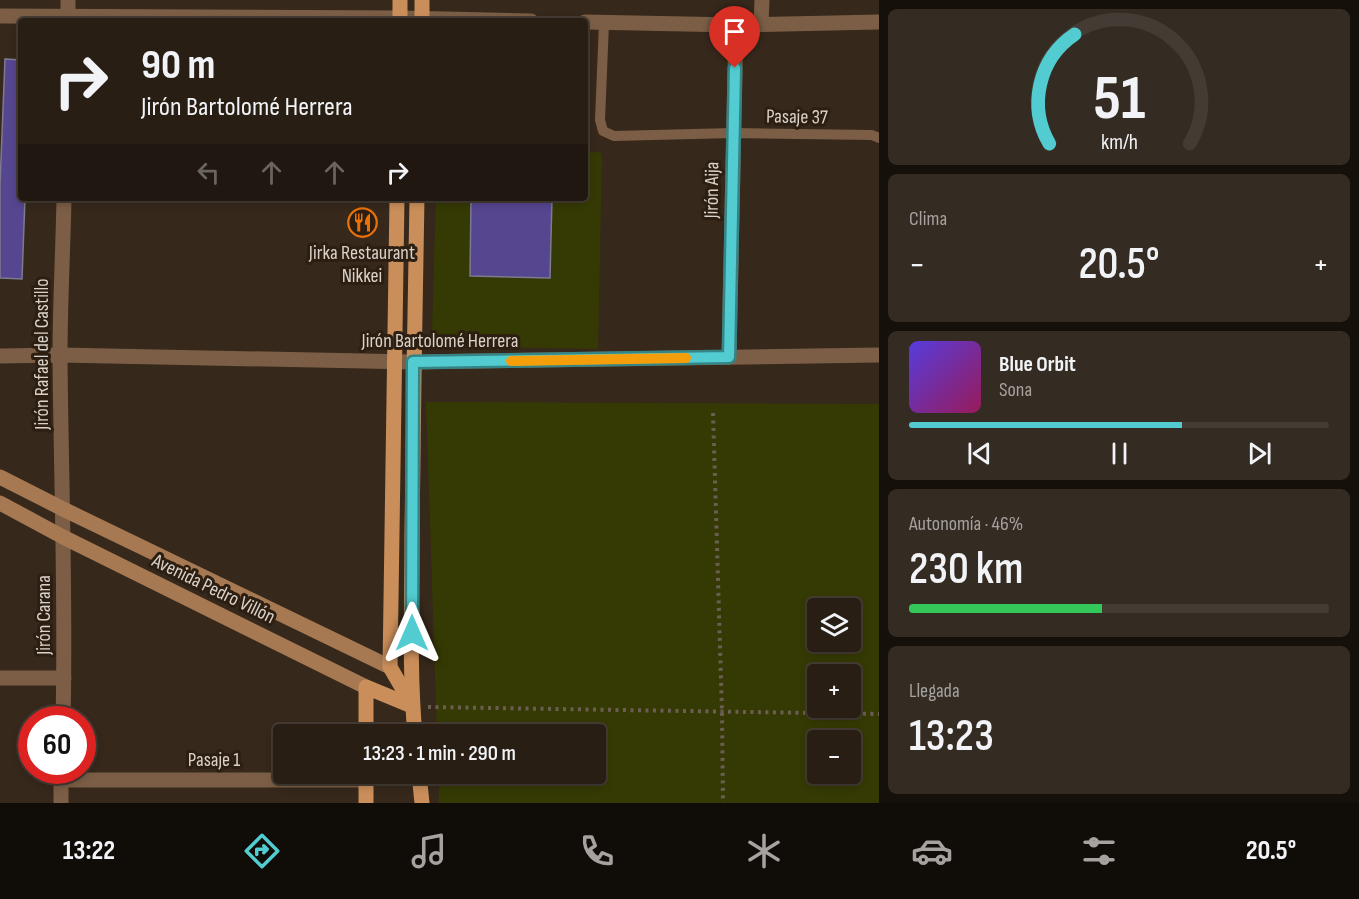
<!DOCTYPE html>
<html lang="es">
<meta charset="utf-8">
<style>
:root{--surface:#281e14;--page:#342b22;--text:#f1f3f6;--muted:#a5a2a0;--line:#443c34;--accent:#52ccd0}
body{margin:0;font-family:"Sofia Sans Condensed",sans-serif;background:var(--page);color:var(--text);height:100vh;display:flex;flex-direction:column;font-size:22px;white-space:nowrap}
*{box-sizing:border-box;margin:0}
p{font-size:20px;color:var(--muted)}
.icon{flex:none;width:33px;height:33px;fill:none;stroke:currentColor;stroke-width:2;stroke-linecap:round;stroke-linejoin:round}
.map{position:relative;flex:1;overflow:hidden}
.panel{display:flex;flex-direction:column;gap:9px;padding:9px;background:#16100b;width:480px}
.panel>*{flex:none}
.top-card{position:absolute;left:18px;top:18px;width:570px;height:183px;border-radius:6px;box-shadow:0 3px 9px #0003,0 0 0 2px var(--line);background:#281e14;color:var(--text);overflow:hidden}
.tools{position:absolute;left:807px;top:598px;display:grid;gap:12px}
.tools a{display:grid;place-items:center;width:54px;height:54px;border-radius:6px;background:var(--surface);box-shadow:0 3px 9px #0003,0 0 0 2px var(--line);font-size:30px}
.speed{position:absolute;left:18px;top:706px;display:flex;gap:12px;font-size:30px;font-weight:700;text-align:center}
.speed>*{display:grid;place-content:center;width:78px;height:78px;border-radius:50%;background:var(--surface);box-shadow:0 3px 9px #0003,0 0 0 2px var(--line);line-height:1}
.speed .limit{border:9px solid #d22;background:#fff;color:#111}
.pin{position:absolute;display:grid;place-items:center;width:51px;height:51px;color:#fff;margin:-62px -26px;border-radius:50% 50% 50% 0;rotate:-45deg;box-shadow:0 0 6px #0007}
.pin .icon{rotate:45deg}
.me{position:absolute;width:66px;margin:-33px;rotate:0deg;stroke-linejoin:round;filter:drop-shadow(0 0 4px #0008)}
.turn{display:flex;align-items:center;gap:21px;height:126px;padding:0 24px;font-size:27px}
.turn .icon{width:78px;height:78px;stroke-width:2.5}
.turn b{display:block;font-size:42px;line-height:51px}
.lanes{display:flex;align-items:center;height:57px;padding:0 24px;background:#0003;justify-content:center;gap:30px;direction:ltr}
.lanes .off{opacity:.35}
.big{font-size:45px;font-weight:600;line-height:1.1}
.panel .widget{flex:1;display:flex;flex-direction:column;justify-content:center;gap:9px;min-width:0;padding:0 21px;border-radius:9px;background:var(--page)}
.panel .dial{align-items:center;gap:0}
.dial svg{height:156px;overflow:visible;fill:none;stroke:var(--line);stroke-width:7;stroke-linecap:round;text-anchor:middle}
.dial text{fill:var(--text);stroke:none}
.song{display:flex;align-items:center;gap:18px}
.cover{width:72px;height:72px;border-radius:9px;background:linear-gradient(135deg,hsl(250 70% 55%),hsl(330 70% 35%))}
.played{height:6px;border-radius:3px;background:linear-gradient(90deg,var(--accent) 65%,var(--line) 65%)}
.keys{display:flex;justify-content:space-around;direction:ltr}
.heat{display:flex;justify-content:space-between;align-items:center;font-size:33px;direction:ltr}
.charge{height:9px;border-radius:4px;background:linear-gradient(90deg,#34c759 46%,var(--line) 0)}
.trip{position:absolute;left:273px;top:724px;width:333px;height:60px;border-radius:6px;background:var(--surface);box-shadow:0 3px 9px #0003,0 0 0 2px var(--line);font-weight:600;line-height:60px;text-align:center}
.dock{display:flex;height:96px;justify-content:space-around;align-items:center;background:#100c08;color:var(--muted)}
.dock .icon{width:42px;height:42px}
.dock .selected{color:var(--accent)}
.dock b{font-size:27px;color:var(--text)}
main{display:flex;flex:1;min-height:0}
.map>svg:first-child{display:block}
.green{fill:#353a04;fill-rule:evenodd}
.building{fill:#56468f;stroke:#7d7b8f;stroke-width:1.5}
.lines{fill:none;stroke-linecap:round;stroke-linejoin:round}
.path{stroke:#6a5e52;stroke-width:4;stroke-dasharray:3 4.5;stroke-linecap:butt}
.service{stroke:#7b5e45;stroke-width:10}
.minor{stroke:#7b5e45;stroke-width:15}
.secondary{stroke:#a77952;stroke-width:15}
.primary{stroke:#ca8e5a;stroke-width:15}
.route-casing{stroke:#358587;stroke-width:15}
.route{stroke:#52ccd0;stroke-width:10}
.slow{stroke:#f59e0b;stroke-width:10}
.labels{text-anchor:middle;stroke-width:6;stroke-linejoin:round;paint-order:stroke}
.street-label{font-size:20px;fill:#dad1c9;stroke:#2c1f12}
.poi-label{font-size:20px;fill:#dad1c9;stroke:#2c1f12}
</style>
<main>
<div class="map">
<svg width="879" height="803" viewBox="0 0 879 803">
<rect width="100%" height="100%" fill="#36281b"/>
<g class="green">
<polygon points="585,47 590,47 585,119"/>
<polygon points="585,151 602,153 598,349 440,346 432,332 436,198 585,198"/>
<path d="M426 402 879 404V803H439V774H596V735H437ZM818 609H850V642H818ZM818 675H850V708H818ZM818 741H850V774H818Z"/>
</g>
<g class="building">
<polygon points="5,59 21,60 21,198 25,198 22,279 0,278 0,184"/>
<polygon points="471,198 552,198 550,278 470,276"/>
</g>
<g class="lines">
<g class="path">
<polyline points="713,413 722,712 723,803"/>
<polyline points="428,707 879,714"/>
</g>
<polyline class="service" points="604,23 600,120 603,131 614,136 733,133 872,135 879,138"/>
<g class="minor">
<polyline points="0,16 400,18 531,21"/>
<polyline points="68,21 68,0"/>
<polyline points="585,22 736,25 879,22"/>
<polyline points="761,24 762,0"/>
<polyline points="0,356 60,355 413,362 879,355"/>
<polyline points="729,357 736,25"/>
<polyline points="0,678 64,678"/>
<path d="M63 720C66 599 61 478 60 357 60 304 63 251 64 198"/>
<polyline points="61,780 366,780"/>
<polyline points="61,803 61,771"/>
</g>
<g class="secondary">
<polyline points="0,477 63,509 390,667"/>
<polyline points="0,503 63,537 366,687"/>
</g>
<g class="primary">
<polyline points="400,0 400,21"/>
<polyline points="422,0 422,21"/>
<polyline points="397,198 390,667 412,705"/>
<polyline points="366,735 366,687 412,706"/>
<path d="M415 735C409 669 412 601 412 535 413 423 415 310 417 198"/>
<polyline points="419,774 422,803"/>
<polyline points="366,803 366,774"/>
</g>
</g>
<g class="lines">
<defs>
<polyline id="route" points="412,633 413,362 729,357 735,68"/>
</defs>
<use href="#route" class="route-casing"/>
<use href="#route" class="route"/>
<polyline class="slow" points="511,361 686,358"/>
</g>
<defs>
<symbol id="restaurant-ring" viewBox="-11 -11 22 22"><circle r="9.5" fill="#2c1f12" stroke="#e8710a" stroke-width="1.5"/><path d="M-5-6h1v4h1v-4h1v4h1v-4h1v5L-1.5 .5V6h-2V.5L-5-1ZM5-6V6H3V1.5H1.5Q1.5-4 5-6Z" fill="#e8710a"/></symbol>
</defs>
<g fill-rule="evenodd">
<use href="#restaurant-ring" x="346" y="206" width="33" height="33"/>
</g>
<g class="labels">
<g class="street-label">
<text transform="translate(797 116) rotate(1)" y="7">Pasaje 37</text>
<text transform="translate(711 190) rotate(-89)" y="7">Jirón Aija</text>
<text x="440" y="347">Jirón Bartolomé Herrera</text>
<text transform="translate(41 354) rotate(-90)" y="7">Jirón Rafael del Castillo</text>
<text transform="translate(214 588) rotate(26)" y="7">Avenida Pedro Villón</text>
<text transform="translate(43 615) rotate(-90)" y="7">Jirón Carana</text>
<text x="214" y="766">Pasaje 1</text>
</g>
<g class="poi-label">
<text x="362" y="259">Jirka Restaurant<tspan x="362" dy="23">Nikkei</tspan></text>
</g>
</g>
</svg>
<div class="tools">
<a><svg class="icon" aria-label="layers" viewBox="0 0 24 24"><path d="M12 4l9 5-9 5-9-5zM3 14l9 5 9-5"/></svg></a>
<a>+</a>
<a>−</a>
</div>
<div class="speed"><div class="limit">60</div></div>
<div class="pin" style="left:735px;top:68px;background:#d93025"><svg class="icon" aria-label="arrive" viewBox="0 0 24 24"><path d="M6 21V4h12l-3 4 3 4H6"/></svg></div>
<svg class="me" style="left:412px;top:633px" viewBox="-20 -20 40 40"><path d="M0-17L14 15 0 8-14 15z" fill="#52ccd0" stroke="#fff" stroke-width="4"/></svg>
<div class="trip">13:23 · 1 min · 290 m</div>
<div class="top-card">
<div class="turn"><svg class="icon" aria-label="right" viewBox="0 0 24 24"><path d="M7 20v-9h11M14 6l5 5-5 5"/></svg><div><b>90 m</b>Jirón Bartolomé Herrera</div></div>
<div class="lanes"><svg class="icon off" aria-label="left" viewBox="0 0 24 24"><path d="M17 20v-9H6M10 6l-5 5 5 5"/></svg><svg class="icon off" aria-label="ahead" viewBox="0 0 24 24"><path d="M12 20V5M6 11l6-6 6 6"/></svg><svg class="icon off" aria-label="ahead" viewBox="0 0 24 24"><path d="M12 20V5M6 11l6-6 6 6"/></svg><svg class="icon" aria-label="right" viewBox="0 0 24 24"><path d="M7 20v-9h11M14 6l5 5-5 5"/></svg></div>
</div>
</div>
<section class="panel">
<div class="widget dial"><svg viewBox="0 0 100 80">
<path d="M14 69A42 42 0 1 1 86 69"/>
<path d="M14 69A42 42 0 0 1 27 13" stroke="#52ccd0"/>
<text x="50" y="56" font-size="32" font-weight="700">51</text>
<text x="50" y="72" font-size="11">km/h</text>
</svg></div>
<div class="widget"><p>Clima</p>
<div class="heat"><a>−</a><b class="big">20.5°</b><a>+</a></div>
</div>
<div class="widget">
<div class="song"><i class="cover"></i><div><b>Blue Orbit</b><p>Sona</p></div></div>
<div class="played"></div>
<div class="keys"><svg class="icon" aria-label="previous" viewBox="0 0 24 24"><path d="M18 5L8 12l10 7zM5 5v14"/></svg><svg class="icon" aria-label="pause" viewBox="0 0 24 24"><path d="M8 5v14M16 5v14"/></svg><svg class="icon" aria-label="next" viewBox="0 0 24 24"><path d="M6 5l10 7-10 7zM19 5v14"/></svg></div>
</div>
<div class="widget"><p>Autonomía · 46%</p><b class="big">230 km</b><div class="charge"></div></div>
<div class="widget"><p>Llegada</p><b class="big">13:23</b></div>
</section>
</main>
<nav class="dock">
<b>13:22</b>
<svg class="icon selected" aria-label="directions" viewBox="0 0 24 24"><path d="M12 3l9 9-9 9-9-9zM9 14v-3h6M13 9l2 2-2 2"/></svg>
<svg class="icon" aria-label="music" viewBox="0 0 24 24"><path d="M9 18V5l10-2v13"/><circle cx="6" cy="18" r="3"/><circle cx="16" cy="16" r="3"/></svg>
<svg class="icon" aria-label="phone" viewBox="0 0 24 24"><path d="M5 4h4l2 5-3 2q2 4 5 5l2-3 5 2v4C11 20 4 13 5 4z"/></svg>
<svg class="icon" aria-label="climate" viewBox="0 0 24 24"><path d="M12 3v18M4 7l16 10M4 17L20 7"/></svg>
<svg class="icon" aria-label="car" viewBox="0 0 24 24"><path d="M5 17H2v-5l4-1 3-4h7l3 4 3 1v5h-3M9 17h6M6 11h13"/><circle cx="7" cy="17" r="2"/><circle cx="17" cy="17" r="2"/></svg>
<svg class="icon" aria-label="filters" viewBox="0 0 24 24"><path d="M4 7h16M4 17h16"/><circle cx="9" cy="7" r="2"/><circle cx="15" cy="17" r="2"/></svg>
<b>20.5°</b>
</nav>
